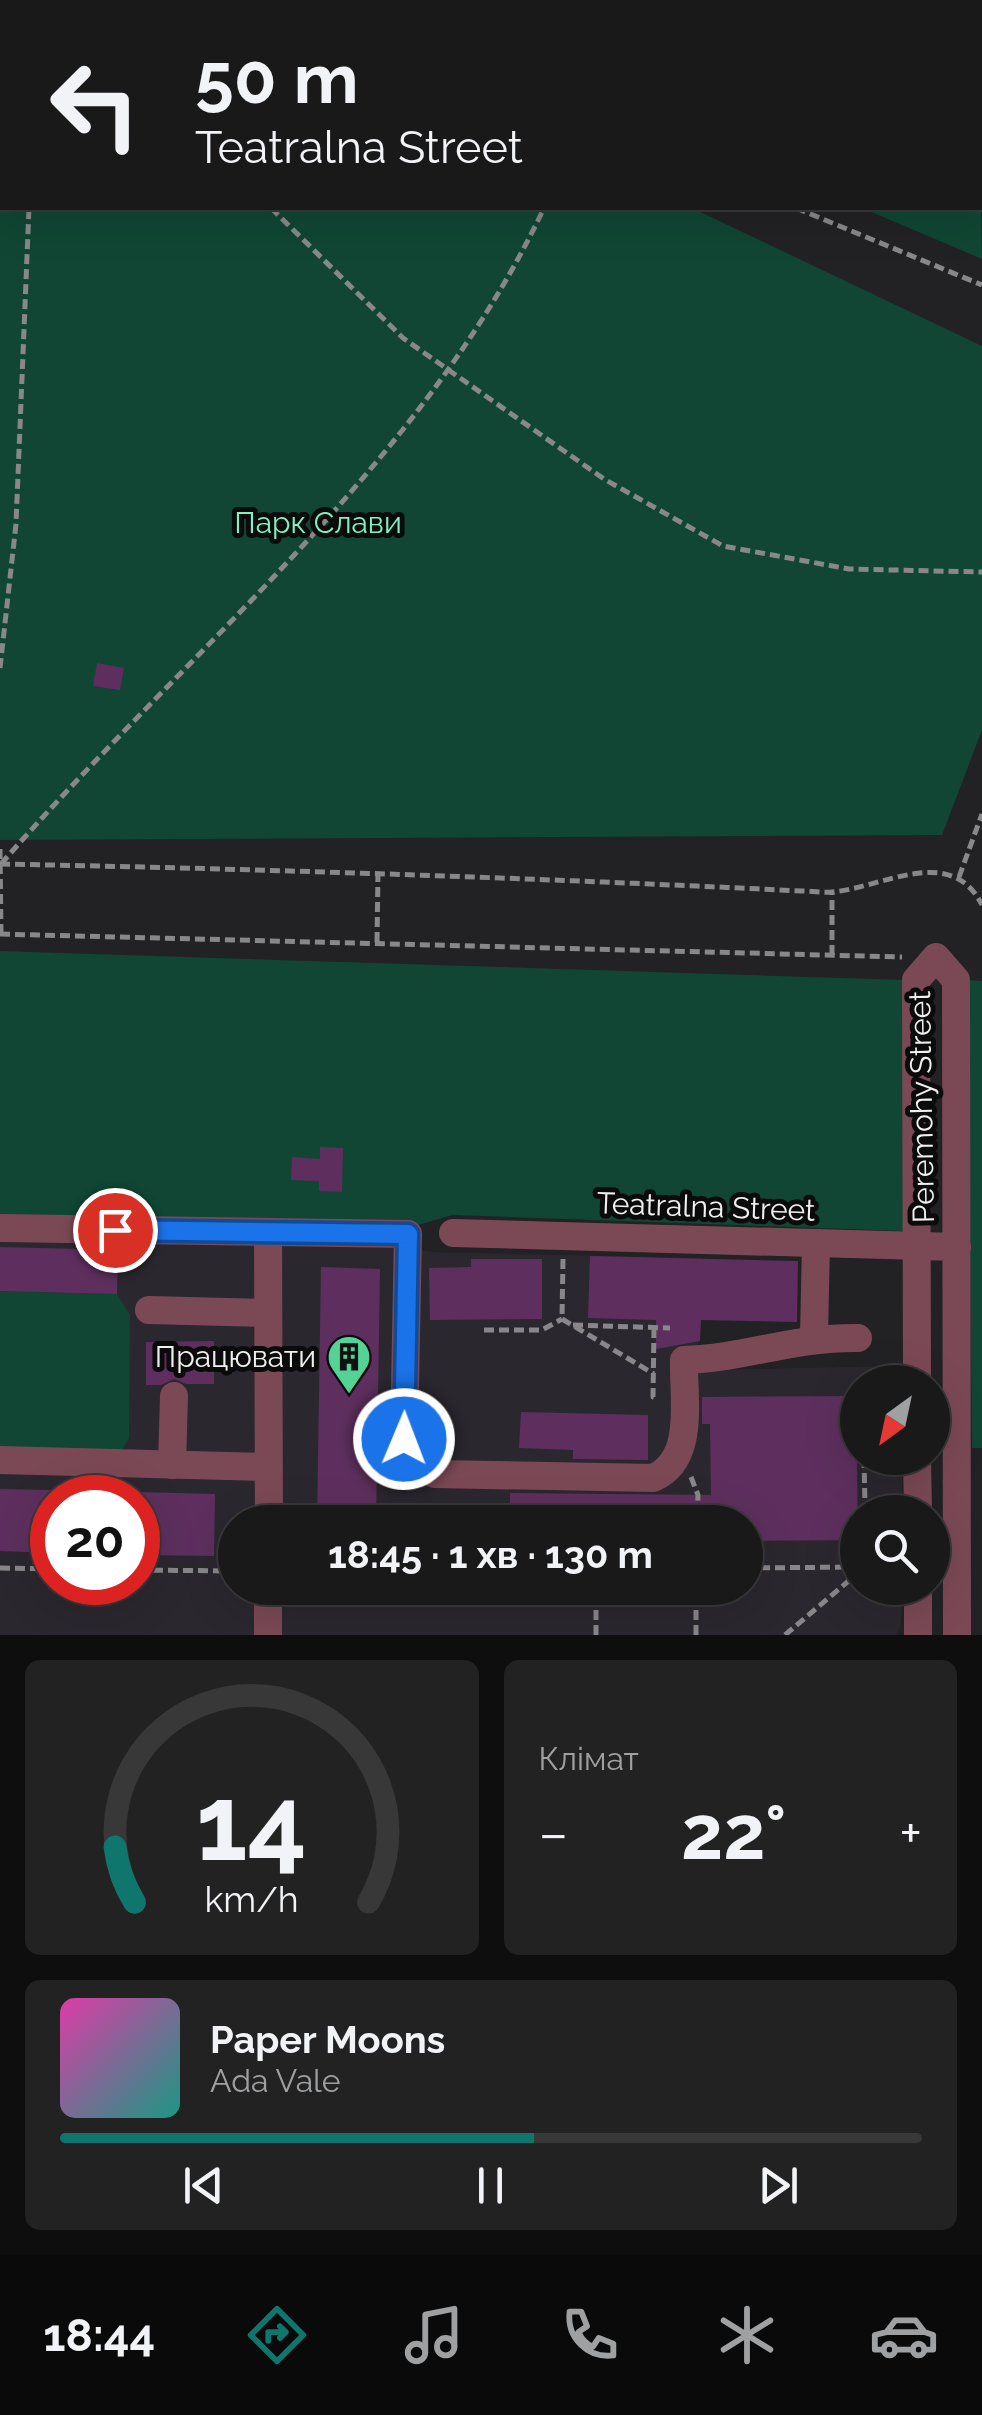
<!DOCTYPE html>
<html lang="uk">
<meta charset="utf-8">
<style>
:root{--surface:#1a191a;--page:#232223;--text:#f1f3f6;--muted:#9fa0a2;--line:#383839;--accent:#0f766e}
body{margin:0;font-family:Raleway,sans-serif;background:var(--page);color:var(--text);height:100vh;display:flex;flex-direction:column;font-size:38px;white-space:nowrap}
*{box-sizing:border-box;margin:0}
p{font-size:32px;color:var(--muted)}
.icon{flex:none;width:55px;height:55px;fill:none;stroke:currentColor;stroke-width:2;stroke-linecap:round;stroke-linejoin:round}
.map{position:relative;height:1635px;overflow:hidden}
.side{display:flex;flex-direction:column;gap:25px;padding:25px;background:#0e0e0e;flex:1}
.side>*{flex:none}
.hud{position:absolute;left:0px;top:0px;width:982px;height:210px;box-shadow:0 10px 40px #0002,0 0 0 2px var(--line);background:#1a191a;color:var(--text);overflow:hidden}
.needle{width:65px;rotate:213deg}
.tools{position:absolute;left:840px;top:1365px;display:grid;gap:20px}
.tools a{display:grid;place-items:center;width:110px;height:110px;border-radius:50%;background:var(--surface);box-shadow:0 10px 40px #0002,0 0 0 2px var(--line);font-size:50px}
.speed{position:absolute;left:30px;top:1475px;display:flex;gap:20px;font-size:50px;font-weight:700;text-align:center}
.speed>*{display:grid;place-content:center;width:130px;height:130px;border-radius:50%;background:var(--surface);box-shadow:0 10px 40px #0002,0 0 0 2px var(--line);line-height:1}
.speed .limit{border:15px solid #d22;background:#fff;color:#111}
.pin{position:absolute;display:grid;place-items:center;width:85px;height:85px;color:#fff;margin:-42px;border:5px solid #fff;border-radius:50%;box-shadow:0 2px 10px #0007}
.me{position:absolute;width:110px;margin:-55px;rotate:1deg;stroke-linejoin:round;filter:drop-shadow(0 0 8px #0008)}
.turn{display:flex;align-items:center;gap:35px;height:210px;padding:0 30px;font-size:45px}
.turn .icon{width:130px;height:130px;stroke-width:2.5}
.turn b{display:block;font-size:70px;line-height:85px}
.big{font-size:75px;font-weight:700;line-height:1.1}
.side .tile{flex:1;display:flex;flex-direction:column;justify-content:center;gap:15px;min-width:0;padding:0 35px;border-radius:15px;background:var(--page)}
.side .dial{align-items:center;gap:0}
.dial svg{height:260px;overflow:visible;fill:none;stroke:var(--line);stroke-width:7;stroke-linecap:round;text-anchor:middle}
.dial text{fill:var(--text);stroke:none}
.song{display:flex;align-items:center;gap:30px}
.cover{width:120px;height:120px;border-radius:15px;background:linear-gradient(135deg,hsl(320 70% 55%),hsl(170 70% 35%))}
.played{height:10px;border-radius:5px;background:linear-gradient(90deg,var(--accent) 55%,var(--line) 55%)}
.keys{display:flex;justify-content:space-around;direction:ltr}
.heat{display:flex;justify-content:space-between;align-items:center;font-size:55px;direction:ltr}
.side .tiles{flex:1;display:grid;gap:25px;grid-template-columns:1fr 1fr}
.tile:last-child{grid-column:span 2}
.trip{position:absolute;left:218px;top:1505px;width:545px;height:100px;border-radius:50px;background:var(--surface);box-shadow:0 10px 40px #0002,0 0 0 2px var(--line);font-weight:700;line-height:100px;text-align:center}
.tabs{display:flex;height:160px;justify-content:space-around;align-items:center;background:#0a0a0a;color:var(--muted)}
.tabs .icon{width:70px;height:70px}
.tabs .on{color:var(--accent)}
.tabs b{font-size:45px;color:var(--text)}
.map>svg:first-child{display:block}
.built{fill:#2b272f;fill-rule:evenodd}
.green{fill:#104633}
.sand{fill:#302807}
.building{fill:#5e2f5e}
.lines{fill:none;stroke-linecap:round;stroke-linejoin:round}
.path{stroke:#888789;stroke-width:5;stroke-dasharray:10 5;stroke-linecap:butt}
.minor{stroke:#7b4956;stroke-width:28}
.route-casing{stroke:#114b97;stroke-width:25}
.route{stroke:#1a73e8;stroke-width:18}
.labels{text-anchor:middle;stroke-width:10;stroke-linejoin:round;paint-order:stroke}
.park-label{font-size:30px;fill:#7ef2c2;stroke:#0b0b0c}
.street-label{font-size:30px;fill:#f0f0f1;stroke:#0b0b0c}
.poi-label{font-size:30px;fill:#f0f0f1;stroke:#0b0b0c;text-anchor:end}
</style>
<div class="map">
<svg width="982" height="1635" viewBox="0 0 982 1635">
<rect width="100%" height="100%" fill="#222123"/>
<path class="built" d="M0 1237 381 1242 432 1252 702 1258 698 1370 902 1366V1382H858V1458H902L903 1512H858V1588H903L901 1624 896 1635H0ZM52 1498H138V1582H52ZM235 1522H745V1588H235Z"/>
<g class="green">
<polygon points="0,0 262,2 2,2 2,208 692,208 982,346 982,730 942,835 0,840"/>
<polygon points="980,147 982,259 862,208 980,208"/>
<polygon points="0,951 905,980 904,1231 453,1215 414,1226 0,1218"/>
<polygon points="967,980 982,981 982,1448 972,1448"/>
<polygon points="0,1291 117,1294 130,1315 129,1438 122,1450 0,1451"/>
</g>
<polygon class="sand" points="399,0 982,0 982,126 980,2"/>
<g class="building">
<polygon points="97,663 124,668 120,690 93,686"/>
<polygon points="320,1147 343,1148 342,1192 319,1191 319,1181 291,1180 292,1157 320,1159"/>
<polygon points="0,1247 118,1250 117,1294 0,1291"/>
<polygon points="590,1256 798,1261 797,1322 701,1320 700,1341 656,1349 656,1320 588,1318"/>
<polygon points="471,1259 542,1259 542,1319 430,1320 429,1268 471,1267"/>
<polygon points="321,1267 380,1269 376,1522 317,1522"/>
<polygon points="214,1341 214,1384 186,1384 174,1379 161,1385 146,1385 146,1342"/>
<polygon points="856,1396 858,1540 745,1541 745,1522 510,1522 510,1493 711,1495 710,1424 702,1424 702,1397"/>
<polygon points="521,1412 648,1415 648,1460 573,1459 573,1450 519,1448"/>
<polygon points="0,1489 52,1490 52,1553 0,1551"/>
<polygon points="138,1492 215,1494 214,1556 138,1555"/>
</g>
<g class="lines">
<g class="path">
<polyline points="76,0 78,2"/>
<polyline points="339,0 345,2"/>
<polyline points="35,2 35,0"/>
<polyline points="271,208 403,338 604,479 723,546 849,569 982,572"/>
<polyline points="796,208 982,285"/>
<polyline points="0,668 16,524 29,208"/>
<polyline points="0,849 1,934"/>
<path d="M0 864C268 869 535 878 802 891 812 891 823 893 832 892 882 888 951 843 982 905"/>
<path d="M1 864C185 652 422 466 544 208"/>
<polyline points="959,877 982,814"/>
<polyline points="0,934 902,957"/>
<polyline points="377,942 378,871"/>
<polyline points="832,955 832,893"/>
<polyline points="563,1259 562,1319 654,1374"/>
<polyline points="573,1325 670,1328"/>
<polyline points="654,1328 653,1397 658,1399"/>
<polyline points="484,1330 542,1330 562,1319"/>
<polyline points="864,1458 865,1506 875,1506 875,1512"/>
<polyline points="691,1477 698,1495 697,1522"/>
<polyline points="0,1568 52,1569"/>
<polyline points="745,1568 858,1567"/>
<polyline points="138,1570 235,1571"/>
<polyline points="596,1635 596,1588"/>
<polyline points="696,1635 696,1588"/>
<polyline points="785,1635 858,1573"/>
</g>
<g class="minor">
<path d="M0 1228 408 1234 404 1439 411 1463 435 1474 653 1478C696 1460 683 1398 684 1360 745 1358 795 1337 858 1338"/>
<polyline points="268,1232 269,1522"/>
<polyline points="453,1233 957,1247"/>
<polyline points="149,1310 268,1313"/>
<polyline points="814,1337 816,1243"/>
<polyline points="917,1382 916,980 936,957 956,980 957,1635"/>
<polyline points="917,1458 918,1512"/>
<polyline points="0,1460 268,1467"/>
<polyline points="172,1465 174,1396"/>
<polyline points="918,1588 918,1635"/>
<polyline points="268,1635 268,1588"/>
</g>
</g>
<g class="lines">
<defs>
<polyline id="route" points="115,1230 408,1234 404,1439"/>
</defs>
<use href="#route" class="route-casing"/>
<use href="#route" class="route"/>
</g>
<defs>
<symbol id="building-pin" viewBox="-11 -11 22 30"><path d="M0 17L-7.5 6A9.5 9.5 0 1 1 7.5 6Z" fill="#54d396" stroke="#0b0b0c"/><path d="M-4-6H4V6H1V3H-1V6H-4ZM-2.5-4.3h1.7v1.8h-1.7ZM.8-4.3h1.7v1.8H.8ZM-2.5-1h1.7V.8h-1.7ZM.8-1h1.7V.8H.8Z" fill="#111"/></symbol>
</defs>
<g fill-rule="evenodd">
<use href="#building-pin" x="324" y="1332" width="50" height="68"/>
</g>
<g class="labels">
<g class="park-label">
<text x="318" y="533">Парк Слави</text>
</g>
<g class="street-label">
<text transform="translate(922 1107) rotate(-91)" y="10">Peremohy Street</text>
<text transform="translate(706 1207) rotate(2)" y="10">Teatralna Street</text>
</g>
<g class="poi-label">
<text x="316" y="1367">Працювати</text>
</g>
</g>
</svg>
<div class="tools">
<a><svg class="needle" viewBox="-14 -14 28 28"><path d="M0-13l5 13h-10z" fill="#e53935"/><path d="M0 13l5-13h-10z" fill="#9fa0a2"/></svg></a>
<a><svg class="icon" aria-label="search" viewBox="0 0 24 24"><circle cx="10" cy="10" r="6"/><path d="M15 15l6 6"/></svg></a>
</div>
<div class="speed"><div class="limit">20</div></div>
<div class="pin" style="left:115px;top:1230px;background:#d93025"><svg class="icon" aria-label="arrive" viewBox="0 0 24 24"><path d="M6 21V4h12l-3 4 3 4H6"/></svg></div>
<svg class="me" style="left:404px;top:1439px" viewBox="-20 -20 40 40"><circle r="17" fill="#1a73e8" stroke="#fff" stroke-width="3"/><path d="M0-11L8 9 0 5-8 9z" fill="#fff"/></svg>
<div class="trip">18:45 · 1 хв · 130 m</div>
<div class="hud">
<div class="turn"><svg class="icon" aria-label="left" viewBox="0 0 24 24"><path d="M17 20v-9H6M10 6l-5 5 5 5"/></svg><div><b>50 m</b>Teatralna Street</div></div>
</div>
</div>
<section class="side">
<div class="tiles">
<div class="tile dial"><svg viewBox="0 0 100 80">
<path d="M14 69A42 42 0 1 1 86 69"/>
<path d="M14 69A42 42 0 0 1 8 52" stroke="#0f766e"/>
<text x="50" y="56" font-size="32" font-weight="700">14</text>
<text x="50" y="72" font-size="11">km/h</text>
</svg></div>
<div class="tile"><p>Клімат</p>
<div class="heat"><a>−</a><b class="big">22°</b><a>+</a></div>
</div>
<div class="tile">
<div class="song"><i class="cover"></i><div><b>Paper Moons</b><p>Ada Vale</p></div></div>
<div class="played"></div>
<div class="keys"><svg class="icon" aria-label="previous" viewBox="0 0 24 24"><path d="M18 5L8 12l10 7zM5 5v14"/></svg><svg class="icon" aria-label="pause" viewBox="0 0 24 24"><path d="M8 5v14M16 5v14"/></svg><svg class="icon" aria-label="next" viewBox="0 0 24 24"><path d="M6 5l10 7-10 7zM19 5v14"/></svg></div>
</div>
</div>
</section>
<nav class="tabs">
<b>18:44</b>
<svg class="icon on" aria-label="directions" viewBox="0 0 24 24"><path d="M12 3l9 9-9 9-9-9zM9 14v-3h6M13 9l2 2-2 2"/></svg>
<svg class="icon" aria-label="music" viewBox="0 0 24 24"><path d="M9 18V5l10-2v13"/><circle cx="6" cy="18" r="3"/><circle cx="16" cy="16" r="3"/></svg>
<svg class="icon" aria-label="phone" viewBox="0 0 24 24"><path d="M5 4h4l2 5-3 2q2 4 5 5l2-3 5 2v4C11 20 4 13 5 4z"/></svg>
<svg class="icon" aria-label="climate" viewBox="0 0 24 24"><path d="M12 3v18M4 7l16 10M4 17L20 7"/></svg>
<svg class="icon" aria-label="car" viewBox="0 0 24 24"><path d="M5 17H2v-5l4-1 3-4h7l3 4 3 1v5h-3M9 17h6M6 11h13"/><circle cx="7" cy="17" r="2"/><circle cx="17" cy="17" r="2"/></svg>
</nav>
